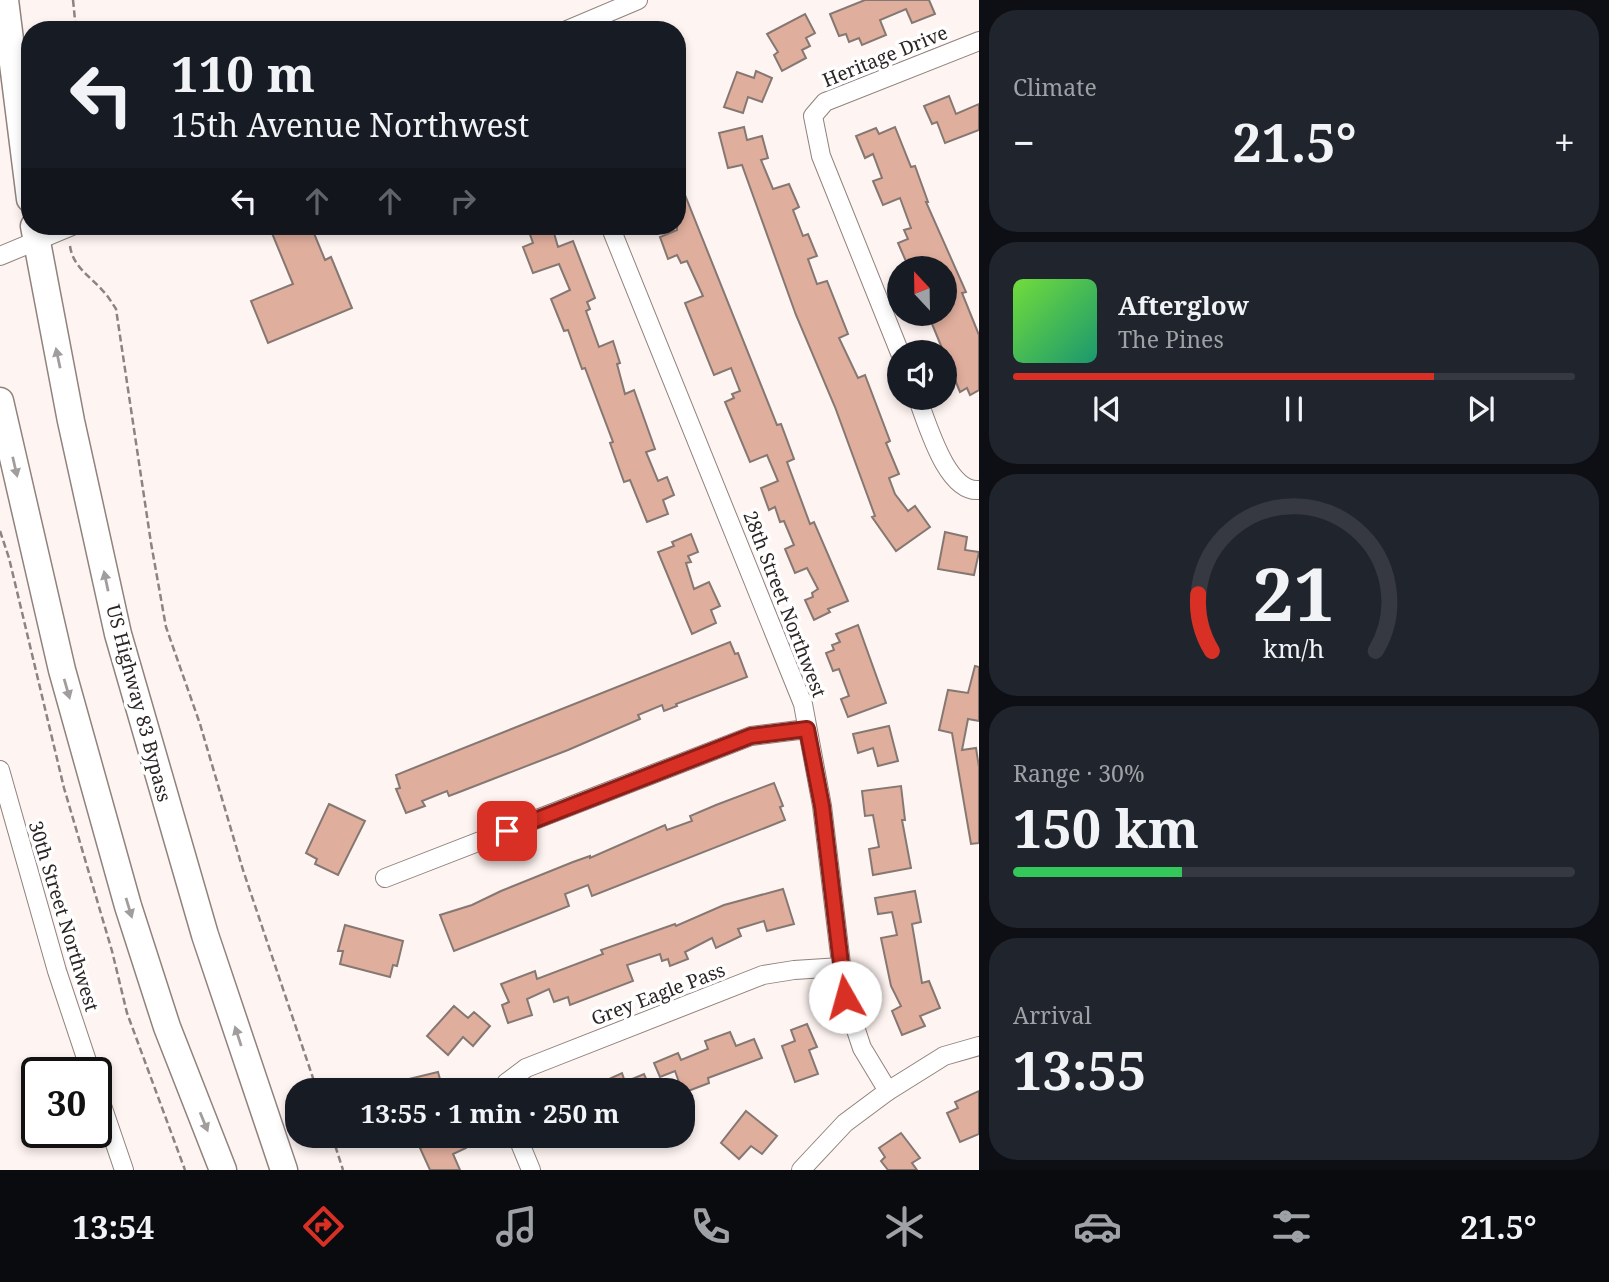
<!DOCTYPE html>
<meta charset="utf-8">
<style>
:root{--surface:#171b24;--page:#20242c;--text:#f1f3f6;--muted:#9ea1a6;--line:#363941;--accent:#d93025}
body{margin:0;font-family:"Noto Serif",serif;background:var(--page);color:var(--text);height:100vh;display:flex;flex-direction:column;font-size:26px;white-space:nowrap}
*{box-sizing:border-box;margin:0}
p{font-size:23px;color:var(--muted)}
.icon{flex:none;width:38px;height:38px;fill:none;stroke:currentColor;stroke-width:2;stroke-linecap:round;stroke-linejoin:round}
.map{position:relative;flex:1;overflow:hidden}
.drawer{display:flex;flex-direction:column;gap:10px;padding:10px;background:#0d0f14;width:630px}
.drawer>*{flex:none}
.guide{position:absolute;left:21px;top:21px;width:665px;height:214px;border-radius:28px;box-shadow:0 4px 10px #0003;background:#171b24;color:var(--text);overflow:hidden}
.needle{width:46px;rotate:338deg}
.fabs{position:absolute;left:887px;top:256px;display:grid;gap:14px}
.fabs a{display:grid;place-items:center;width:70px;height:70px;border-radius:50%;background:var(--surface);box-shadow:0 4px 10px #0003;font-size:35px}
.speed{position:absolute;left:21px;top:1057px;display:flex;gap:14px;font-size:35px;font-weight:700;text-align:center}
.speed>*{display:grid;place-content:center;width:91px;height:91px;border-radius:50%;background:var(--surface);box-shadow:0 4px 10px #0003;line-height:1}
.speed .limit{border:4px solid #111;border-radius:10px;background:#fff;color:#111}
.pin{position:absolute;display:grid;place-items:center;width:60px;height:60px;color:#fff;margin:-30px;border-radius:14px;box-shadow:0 4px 10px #0006}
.me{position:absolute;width:77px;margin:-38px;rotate:353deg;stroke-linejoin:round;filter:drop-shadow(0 0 5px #0008)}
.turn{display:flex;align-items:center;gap:24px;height:147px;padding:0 35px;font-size:32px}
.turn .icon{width:91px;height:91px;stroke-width:2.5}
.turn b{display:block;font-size:49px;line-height:60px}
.lanes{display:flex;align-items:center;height:66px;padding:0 35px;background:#0003;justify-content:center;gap:35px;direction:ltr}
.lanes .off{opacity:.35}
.big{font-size:52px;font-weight:700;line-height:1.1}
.drawer .card{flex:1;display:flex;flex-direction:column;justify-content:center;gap:10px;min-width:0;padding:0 24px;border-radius:28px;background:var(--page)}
.drawer .dial{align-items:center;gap:0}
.dial svg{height:182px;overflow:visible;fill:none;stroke:var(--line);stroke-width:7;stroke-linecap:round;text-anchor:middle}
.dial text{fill:var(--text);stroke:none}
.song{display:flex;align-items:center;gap:21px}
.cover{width:84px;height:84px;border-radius:10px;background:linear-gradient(135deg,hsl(100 70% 55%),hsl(160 70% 35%))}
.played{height:7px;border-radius:4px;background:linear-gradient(90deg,var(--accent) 75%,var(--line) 75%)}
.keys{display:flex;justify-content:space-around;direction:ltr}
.heat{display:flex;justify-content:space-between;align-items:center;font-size:38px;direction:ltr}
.charge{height:10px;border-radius:5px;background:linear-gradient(90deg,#34c759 30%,var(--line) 0)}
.trip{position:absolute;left:285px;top:1078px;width:410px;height:70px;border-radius:28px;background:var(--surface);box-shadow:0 4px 10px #0003;font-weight:700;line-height:70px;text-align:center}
.tab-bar{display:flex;height:112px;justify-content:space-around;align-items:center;background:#090b0e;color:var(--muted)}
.tab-bar .icon{width:49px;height:49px}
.tab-bar .selected{color:var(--accent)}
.tab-bar b{font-size:32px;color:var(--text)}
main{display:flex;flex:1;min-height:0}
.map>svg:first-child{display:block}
.building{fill:#e0ae9d;stroke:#857873;stroke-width:2}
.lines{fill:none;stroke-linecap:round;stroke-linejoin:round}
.minor-casing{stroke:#90827d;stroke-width:20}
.highway-casing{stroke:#90827d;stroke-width:29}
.path{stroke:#8c8481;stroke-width:2.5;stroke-dasharray:7 3.5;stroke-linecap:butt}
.minor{stroke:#fff;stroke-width:18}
.highway{stroke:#fff;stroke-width:26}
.oneway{fill:#a09d9c}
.route-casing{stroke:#8d1f18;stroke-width:18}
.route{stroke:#d93025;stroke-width:12}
.labels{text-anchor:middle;stroke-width:7;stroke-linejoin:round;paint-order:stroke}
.street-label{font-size:19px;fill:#2b2523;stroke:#fff}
</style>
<main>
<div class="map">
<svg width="979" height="1170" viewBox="0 0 979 1170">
<rect width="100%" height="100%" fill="#fef4f1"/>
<g class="building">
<polygon points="865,0 929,0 935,14 912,23 906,9 880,20 886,35 862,45 859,38 849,42 846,34 839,36 830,14"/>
<polygon points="805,14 815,33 806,38 810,46 802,50 806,58 782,71 774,55 778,52 767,34"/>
<polygon points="756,71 772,78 762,102 748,97 743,113 724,107 737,72 754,78"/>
<polygon points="949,96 956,114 979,104 979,130 945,143 937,122 932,124 924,106"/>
<polygon points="744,127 747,140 762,136 768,158 761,160 773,189 789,184 799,207 793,210 803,236 808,234 817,256 808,259 817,284 827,281 848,334 839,338 858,378 865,375 890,441 886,443 899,474 889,478 895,494 908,511 915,506 930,527 896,551 872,517 875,516 835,407 796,315 742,165 728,168 719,133"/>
<polygon points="895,127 911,167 915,166 928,202 926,202 966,292 962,293 979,335 979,390 970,395 967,388 960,392 930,319 945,313 945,268 928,268 924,259 908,266 898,243 908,239 904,230 911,228 900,198 883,205 873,181 882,178 873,154 865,158 856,136 876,128 879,134"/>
<polygon points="677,175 777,425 781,424 794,459 787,462 810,524 814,522 848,601 828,609 830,612 814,620 805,600 813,597 812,593 818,589 807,568 795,573 785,549 794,545 784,521 780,522 775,507 769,510 761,488 778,481 767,455 750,462 725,402 734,398 732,394 740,391 731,368 714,375 685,303 703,296 687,261 681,263 677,255 668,259 660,237 677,230"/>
<polygon points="269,226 311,226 325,260 331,257 352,308 268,343 251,301 293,284"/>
<polygon points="527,226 552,226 558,247 573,241 595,298 587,302 590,309 586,311 599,347 613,341 620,363 617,364 625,394 634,390 655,449 646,452 658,481 667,477 674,495 663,500 668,514 647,522 630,480 624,482 610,443 613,442 585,368 582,369 568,330 564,331 551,299 570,290 559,264 533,273 523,247 533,243"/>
<polygon points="945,532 967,537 965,550 979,552 974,575 938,569"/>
<polygon points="691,534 698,552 688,556 691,562 686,563 694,589 709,582 720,606 711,610 716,623 692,634 658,552 674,546 672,542"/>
<polygon points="858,625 886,703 848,717 841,699 849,696 839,669 833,671 826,653 834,650 832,645 840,642 836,634"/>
<polygon points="730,642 735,654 738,653 747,677 676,704 677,706 664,711 662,705 638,715 640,719 568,750 462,791 449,796 447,791 422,801 425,806 406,813 396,789 400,788 396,775"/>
<polygon points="975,666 979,667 979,721 968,719 962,750 976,748 979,767 979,843 971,844 952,733 939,730 948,690 968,693"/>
<polygon points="889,726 898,761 878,766 873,748 858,753 853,734"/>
<polygon points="774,783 783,806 780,807 785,820 592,896 588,885 565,894 569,906 454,951 440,915 472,905 501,891 573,862 590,856 590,858 665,825 667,830 692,821 690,816 716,805"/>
<polygon points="901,786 905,820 902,820 911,868 873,875 869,849 879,847 873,815 865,816 862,791"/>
<polygon points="329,804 365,821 338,875 315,864 317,859 306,853"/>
<polygon points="783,889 794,924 767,931 764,921 738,929 741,936 716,948 712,938 685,952 688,959 670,966 668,959 662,961 660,954 627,965 633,981 570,1005 568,997 554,1002 549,989 527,999 532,1015 508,1023 502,1005 509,1002 501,984 535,971 537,979 603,954 601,950 675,924 676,926 724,905"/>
<polygon points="915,891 921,922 912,924 922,983 929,981 940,1008 920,1016 925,1026 902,1035 892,1011 901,1006 891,986 881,938 897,935 892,912 878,914 875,898"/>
<polygon points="345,925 403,941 397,966 393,965 390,977 340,964 343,951 338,951"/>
<polygon points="454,1006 468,1018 474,1012 490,1026 473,1046 463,1037 448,1055 427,1036"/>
<polygon points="807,1024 817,1047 809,1050 818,1074 795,1082 782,1046 795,1041 791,1030"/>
<polygon points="730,1032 736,1046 754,1039 762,1058 708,1078 709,1083 683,1093 675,1071 660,1077 654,1063 678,1053 681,1060 708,1049 705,1041"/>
<polygon points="438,1072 443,1090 412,1090 409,1079"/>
<polygon points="622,1073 625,1082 644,1074 651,1090 585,1090"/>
<polygon points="979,1091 979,1134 960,1142 947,1113 958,1108 955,1102"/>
<polygon points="746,1111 777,1136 762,1154 751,1146 739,1159 721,1143"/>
<polygon points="901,1133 920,1158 912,1163 917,1170 888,1170 881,1161 885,1157 879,1148"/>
<polygon points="439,1136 461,1136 466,1148 453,1154 460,1170 430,1170 420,1148 441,1139"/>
</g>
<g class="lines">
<defs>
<g id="minor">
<polyline points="567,30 638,0"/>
<polyline points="610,226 803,704 822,806 845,997 862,1048 888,1091"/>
<polyline points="0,256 72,226"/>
<polyline points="900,353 821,156 813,116 825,102 979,41"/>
<path d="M917 397C927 422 946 493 979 490"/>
<polyline points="0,770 57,971 91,1073"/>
<polyline points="385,878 751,736 807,729"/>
<polyline points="96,1088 124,1170"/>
<polyline points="504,1090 506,1083 526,1068 763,975 794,970 841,967"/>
<polyline points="517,1136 531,1170"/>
<polyline points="801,1170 845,1123 888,1091 944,1056 979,1046"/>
</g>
<g id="highway">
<polyline points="5,0 30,199"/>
<polyline points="34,226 71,421 118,634 205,935 284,1170"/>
<polyline points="0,401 62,670 128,906 167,1027 223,1170"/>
</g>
</defs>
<use href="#minor" class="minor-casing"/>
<use href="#highway" class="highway-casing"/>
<g class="path">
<polyline points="73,0 76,30"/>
<path d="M70 246C73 267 90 276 103 291 108 296 112 303 116 309L151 543 166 627 200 724 243 870 317 1090"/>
<polyline points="0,531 9,558 64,788 112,951 127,1013 185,1170"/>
<polyline points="332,1136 343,1170"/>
</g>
<use href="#minor" class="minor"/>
<use href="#highway" class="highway"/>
</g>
<defs><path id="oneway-solid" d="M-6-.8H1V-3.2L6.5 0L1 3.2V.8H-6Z" transform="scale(1.75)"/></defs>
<g class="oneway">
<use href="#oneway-solid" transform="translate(58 358) rotate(-102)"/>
<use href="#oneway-solid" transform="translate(15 467) rotate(77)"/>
<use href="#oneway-solid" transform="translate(106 581) rotate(-102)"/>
<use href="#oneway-solid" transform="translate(67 689) rotate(74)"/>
<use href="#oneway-solid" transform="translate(129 908) rotate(73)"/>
<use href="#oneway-solid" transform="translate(238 1036) rotate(-108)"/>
<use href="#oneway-solid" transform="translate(204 1122) rotate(68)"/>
</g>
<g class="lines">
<defs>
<polyline id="route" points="507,831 751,736 807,729 822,806 845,997"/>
</defs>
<use href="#route" class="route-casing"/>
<use href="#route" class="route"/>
</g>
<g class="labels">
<g class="street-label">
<text transform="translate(885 56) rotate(-22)" y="7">Heritage Drive</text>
<text transform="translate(785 604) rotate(69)" y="7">28th Street Northwest</text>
<text transform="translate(139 703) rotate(75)" y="7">US Highway 83 Bypass</text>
<text transform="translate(64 916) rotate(73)" y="7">30th Street Northwest</text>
<text transform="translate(658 994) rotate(-21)" y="7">Grey Eagle Pass</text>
</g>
</g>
</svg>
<div class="fabs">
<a><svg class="needle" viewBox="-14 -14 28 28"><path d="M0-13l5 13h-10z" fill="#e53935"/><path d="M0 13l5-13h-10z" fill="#9ea1a6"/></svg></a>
<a><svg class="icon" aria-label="sound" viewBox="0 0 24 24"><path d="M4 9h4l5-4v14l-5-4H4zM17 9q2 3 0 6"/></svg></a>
</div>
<div class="speed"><div class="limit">30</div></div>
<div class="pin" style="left:507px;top:831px;background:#d93025"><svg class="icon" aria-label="arrive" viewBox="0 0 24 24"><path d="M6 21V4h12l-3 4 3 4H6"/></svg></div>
<svg class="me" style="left:845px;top:997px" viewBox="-20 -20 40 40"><circle r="19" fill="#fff"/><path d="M0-13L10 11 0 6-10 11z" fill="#d93025"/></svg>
<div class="trip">13:55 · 1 min · 250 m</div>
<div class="guide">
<div class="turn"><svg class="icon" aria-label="left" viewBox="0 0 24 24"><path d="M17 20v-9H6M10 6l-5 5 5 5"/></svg><div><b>110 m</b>15th Avenue Northwest</div></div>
<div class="lanes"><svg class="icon" aria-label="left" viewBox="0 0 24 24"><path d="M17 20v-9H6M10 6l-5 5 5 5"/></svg><svg class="icon off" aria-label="ahead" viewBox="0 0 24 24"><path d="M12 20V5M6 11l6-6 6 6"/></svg><svg class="icon off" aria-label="ahead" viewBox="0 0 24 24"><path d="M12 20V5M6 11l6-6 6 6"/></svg><svg class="icon off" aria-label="right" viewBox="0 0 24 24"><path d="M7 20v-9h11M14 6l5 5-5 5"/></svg></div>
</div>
</div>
<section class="drawer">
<div class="card"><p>Climate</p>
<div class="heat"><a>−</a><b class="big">21.5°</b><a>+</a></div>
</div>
<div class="card">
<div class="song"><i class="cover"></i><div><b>Afterglow</b><p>The Pines</p></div></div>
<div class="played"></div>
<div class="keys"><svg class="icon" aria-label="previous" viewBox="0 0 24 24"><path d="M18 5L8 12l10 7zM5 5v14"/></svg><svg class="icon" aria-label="pause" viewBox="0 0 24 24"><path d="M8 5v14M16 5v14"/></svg><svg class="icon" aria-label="next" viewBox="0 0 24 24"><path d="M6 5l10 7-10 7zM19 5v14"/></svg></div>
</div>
<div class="card dial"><svg viewBox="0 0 100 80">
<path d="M14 69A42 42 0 1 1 86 69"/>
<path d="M14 69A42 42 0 0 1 8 44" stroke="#d93025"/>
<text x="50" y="56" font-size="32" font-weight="700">21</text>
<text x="50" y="72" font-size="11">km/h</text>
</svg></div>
<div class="card"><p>Range · 30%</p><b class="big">150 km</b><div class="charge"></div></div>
<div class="card"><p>Arrival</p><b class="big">13:55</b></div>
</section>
</main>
<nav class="tab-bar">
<b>13:54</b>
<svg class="icon selected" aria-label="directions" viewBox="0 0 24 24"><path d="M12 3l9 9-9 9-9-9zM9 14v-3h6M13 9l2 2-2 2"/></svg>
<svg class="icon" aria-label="music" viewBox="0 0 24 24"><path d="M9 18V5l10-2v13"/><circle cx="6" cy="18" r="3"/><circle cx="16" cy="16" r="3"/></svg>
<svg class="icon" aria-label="phone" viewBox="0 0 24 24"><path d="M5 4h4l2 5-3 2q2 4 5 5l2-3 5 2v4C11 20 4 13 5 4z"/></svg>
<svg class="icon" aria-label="climate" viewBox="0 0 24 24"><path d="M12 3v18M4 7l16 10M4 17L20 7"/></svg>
<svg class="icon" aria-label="car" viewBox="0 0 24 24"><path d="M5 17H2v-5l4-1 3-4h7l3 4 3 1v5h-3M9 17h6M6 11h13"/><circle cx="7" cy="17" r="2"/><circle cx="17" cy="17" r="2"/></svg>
<svg class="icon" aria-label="filters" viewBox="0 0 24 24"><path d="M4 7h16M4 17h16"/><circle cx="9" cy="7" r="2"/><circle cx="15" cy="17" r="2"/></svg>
<b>21.5°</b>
</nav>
